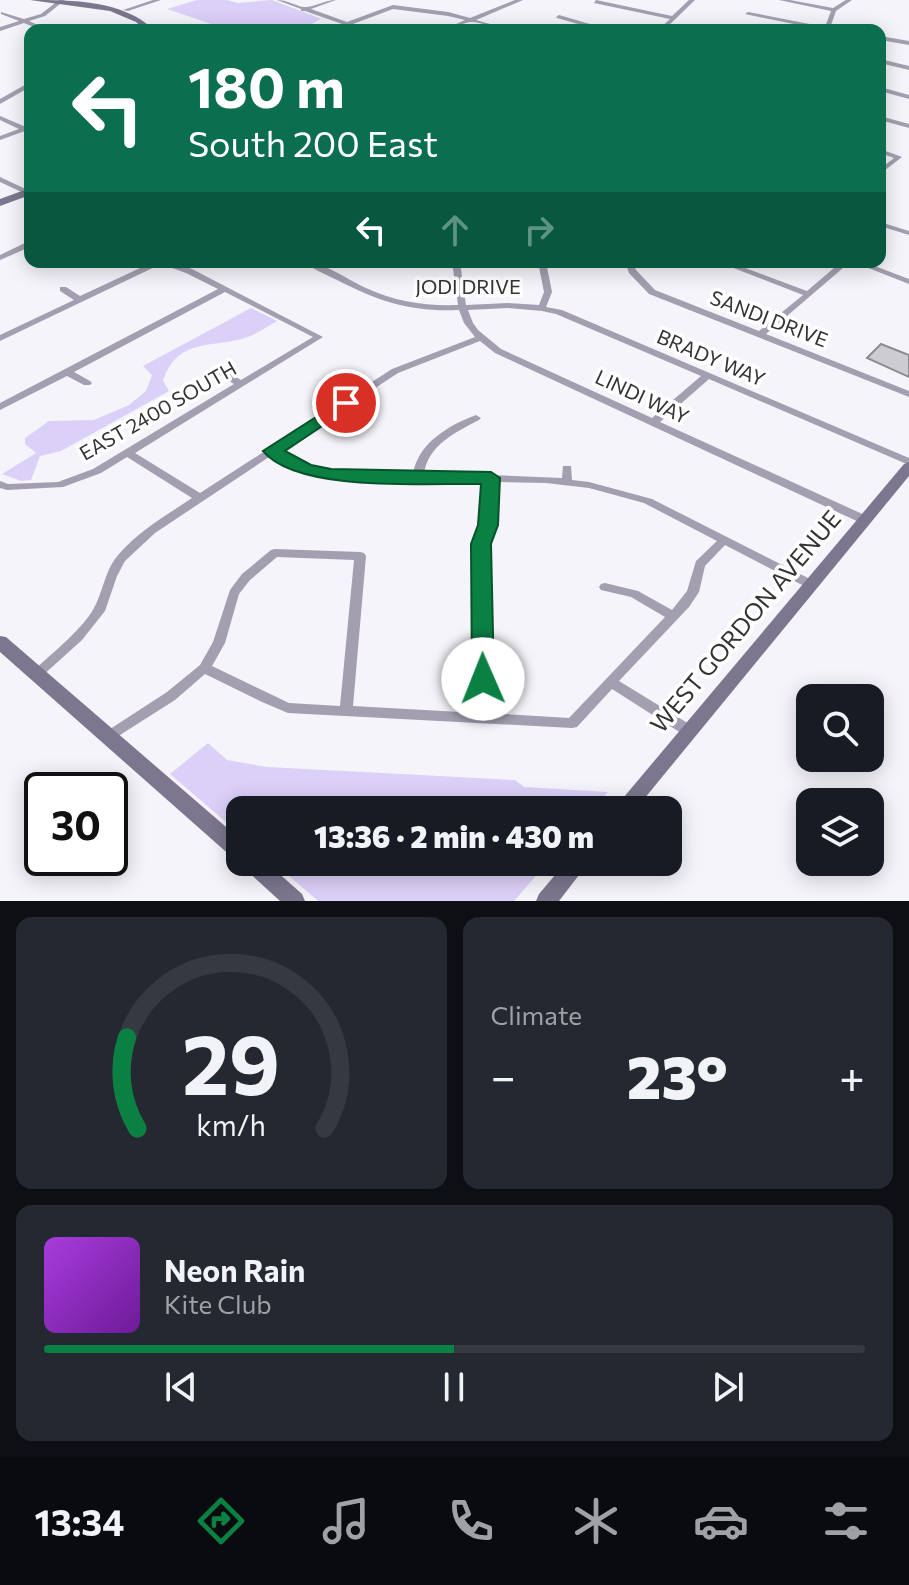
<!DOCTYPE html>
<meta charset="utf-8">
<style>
:root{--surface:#171b24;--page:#242831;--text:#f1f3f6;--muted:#9ea1a6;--line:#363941;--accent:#0b8043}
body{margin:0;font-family:Commissioner,sans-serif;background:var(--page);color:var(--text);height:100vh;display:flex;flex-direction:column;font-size:30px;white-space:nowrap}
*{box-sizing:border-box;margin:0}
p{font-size:26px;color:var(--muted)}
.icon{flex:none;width:44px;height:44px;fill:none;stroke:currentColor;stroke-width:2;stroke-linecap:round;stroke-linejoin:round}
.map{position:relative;height:901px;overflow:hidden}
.drawer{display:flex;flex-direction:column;gap:16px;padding:16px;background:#0d0f14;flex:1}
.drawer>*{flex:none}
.hud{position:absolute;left:24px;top:24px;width:862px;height:244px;border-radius:16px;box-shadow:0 4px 20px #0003;background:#0b6e4f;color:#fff;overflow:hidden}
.tools{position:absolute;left:796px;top:684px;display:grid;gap:16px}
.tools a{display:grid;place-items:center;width:88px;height:88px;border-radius:16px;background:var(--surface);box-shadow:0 4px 20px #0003;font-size:40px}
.speed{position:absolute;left:24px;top:772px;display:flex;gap:16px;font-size:40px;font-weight:700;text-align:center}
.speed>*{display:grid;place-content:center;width:104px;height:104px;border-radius:50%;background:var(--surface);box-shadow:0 4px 20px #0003;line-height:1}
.speed .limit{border:4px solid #111;border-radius:12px;background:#fff;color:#111}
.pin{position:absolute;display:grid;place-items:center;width:68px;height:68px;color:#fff;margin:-34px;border:4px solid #fff;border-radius:50%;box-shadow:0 2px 8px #0007}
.me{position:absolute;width:88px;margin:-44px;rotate:359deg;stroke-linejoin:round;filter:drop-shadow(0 0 6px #0008)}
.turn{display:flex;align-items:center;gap:28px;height:168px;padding:0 32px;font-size:36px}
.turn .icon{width:104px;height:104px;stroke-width:2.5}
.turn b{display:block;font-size:56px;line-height:68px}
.lanes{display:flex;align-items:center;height:76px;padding:0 32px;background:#0003;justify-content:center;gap:40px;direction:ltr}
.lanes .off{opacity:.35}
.big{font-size:60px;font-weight:800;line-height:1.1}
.drawer .widget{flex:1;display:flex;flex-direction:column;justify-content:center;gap:12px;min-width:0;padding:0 28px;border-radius:16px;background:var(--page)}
.drawer .dial{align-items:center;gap:0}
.dial svg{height:208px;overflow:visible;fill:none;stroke:var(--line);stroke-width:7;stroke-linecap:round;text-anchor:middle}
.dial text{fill:var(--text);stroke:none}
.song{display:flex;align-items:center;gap:24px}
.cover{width:96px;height:96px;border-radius:12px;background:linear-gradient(135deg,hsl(280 70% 55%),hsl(280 70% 35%))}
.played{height:8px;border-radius:4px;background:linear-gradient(90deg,var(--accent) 50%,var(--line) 50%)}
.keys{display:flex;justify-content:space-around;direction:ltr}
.heat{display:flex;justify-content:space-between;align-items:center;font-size:44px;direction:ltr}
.drawer .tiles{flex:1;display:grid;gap:16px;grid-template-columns:1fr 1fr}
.widget:last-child{grid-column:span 2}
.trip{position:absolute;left:226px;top:796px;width:456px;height:80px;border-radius:16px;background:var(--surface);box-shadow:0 4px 20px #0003;font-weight:800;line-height:80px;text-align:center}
.tabs{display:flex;height:128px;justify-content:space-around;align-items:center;background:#090b0e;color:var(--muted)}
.tabs .icon{width:56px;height:56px}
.tabs .active{color:var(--accent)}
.tabs b{font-size:36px;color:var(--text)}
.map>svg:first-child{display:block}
.green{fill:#dbd0f8}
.building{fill:#cdccd2;stroke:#8c8b90;stroke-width:2}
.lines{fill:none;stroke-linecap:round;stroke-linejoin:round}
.street{fill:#a39fb0;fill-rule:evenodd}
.secondary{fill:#7c768e;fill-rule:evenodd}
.route{fill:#0b8043;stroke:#07532c;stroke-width:2}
.labels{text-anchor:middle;stroke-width:7;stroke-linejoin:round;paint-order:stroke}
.street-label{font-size:20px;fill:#343335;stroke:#fff}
.near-street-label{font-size:24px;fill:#343335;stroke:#fff}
</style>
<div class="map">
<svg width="909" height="901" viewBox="0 0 909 901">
<rect width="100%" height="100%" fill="#f5f4fa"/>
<g class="green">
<polygon points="197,0 227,0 238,3 272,0 330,22 321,19 300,30 229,30 167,9"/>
<path d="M251 308 277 321C268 326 258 333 248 337 213 349 178 336 163 381L169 391 61 451 40 456 31 480 21 481 2 474 36 453 25 444V438L49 421 94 420 129 405 146 391 152 375 143 366Z"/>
<polygon points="208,743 227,760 267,767 515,780 524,787 608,792 593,810 240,810 240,834 170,774"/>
<polygon points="273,862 548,862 514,901 318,901"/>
</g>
<polygon class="building" points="881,344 909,355 909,377 867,358"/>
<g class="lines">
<g class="street">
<polygon points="59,0 65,0 45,16 29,21 49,30 41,30 24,23 0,31 0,27 19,21 1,14 1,12 24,19 41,14"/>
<polygon points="153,0 161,0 128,11 123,10"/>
<path d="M277 0C287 0 294 5 303 7 313 8 325 0 336 0L311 9 347 22 393 5 448 12 470 18 515 0H523L476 20 511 30C498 30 480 21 470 22 460 23 454 30 443 30L465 20 448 16 393 9 337 30H329L342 24 305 11H301V9Z"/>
<polygon points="596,0 672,16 689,0 695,0 664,30 658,30 670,19 594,3"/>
<polygon points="779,0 790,0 833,8 846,0 852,0 836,11 830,28 835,30 823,30 745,14 748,12 825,27 831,11"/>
<polygon points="559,15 607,29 608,30 599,30 557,18 556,17"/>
<polygon points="176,28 179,29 180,30 173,30"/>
<polygon points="880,36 909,41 909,45 880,40"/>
<polygon points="880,59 909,66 909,70 880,63"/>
<polygon points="30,82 30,87 0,104 0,99"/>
<polygon points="880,87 909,95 909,99 880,91"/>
<polygon points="0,116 26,127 30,127 30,133 25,131 0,140 0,136 19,129 0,120"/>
<polygon points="880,116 909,124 909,128 880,120"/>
<polygon points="880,149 902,157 880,174 880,169 894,158 880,153"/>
<polygon points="0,177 30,191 30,196 0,182"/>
<polygon points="880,222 909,231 909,235 880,226"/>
<polygon points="27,242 30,242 30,247 0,260 0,255"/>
<path d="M153 262H171L192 269 323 337 135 453 200 493 392 369 475 337 464 323 459 310C411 312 380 302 337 280 325 274 313 269 303 262 325 262 346 279 366 288 396 302 425 306 458 305L452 262H460L466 305 508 303 539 305 544 292 538 262H546L552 292 546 307 562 310 909 458V465L709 379 660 422 869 517 870 520 869 523H861L495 353 480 341 398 373 279 451 309 467 331 472 413 474C418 443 449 425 476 415L481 418 479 420C456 432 428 445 424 474L491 475 562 478 563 466H571L572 480 589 482 652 499 816 582 818 585 816 588H808L725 545 705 566 699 592 689 607 619 681 694 727 696 731 694 735 689 736 684 735 612 689 577 727 572 728 288 713 262 702 205 674 175 700 109 742 104 741 102 737 104 733 167 692 200 665 213 642 230 590 242 574 271 550 275 549 360 552 364 553 366 556 353 706 478 713 475 544 483 525 486 482 331 478 302 472 272 455 155 533 125 561 117 576 105 611 82 640 41 677 37 679 33 677 31 674 33 671C51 654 86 627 96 604 104 587 106 568 119 554 140 530 167 515 192 498L127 457 101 473 63 487 7 490 0 488V481L8 484 58 482 93 469 234 384 218 374 216 372 218 370H224L241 380 313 337 225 292 74 372 90 381 92 383 90 385H84L67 376 0 410V403L218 289 186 273 161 264 0 341V335L74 300 60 291V287H66L80 296ZM508 308 542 311 556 314 701 376 652 418 501 349 478 330 473 323 468 310ZM496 482 546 483 589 488 644 503 717 541 696 561 687 591 672 610 638 591 605 583 601 584 599 587 601 590 631 597 665 617 569 718 490 713 487 544 493 525ZM277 557 354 560 340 706 289 703 212 666 225 643 239 594 250 580Z"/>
<polygon points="625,262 633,262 636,270 655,290 759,331 803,295 718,262 729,262 807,291 841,262 850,262 766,334 909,391 909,397 649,294 629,273"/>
<polygon points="853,262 864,262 909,279 909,284"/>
</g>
<g class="secondary">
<path d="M30 0C72 0 123 0 154 30H145L136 22 110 11Z"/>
<polygon points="30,188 30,195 0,206 0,199"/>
<polygon points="909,462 909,476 635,810 613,810 904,464"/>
<polygon points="0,636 6,637 240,839 240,861 233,858 0,652"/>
<polygon points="241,862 266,862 302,894 305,901 280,901 244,868"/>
<polygon points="566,862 589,862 559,901 536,901 539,894"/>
</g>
</g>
<path class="route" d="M346 398 355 403 352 406 285 451 311 465 331 469 491 472 500 478 498 525 491 544 494 679 491 685 483 688 475 685 472 679 471 544 478 525 481 484C428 483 298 493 263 451Z"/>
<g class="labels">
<g class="street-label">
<text x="468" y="294">JODI DRIVE</text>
<text transform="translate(769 319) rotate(21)" y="7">SANDI DRIVE</text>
<text transform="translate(711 358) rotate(23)" y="7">BRADY WAY</text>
<text transform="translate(642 397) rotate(25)" y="7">LINDI WAY</text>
<text transform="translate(158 411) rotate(-30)" y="7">EAST 2400 SOUTH</text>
</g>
<g class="near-street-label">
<text transform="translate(746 622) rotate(-50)" y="8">WEST GORDON AVENUE</text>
</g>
</g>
</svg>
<div class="tools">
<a><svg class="icon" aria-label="search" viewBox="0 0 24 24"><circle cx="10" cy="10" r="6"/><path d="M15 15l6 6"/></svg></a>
<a><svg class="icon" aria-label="layers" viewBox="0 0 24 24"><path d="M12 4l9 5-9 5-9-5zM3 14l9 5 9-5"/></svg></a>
</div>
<div class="speed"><div class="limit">30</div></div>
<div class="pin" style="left:346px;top:403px;background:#d93025"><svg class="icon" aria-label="arrive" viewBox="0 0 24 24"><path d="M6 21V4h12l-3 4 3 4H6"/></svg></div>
<svg class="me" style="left:483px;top:679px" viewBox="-20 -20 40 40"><circle r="19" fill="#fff"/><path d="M0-13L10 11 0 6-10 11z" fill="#0b8043"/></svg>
<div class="trip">13:36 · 2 min · 430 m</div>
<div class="hud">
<div class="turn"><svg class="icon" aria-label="left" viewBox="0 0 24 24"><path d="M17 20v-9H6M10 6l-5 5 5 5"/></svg><div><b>180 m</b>South 200 East</div></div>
<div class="lanes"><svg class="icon" aria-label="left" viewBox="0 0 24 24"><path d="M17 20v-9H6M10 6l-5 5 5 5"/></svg><svg class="icon off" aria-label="ahead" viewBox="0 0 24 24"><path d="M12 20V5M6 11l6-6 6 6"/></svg><svg class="icon off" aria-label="right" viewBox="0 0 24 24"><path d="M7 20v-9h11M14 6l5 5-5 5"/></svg></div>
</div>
</div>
<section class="drawer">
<div class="tiles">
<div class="widget dial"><svg viewBox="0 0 100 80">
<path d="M14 69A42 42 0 1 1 86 69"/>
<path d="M14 69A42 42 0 0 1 10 34" stroke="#0b8043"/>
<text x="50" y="56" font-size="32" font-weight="700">29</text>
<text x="50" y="72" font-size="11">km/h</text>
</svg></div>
<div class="widget"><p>Climate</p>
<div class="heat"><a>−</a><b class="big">23°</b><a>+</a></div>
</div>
<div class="widget">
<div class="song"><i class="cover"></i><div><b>Neon Rain</b><p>Kite Club</p></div></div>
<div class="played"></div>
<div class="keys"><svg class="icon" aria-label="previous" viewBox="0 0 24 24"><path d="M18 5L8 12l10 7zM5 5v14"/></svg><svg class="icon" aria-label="pause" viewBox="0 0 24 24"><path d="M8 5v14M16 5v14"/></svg><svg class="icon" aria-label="next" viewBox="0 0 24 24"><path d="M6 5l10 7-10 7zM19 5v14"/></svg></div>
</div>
</div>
</section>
<nav class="tabs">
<b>13:34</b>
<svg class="icon active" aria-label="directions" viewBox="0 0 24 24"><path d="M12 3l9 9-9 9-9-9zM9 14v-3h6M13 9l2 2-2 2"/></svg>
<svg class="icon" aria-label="music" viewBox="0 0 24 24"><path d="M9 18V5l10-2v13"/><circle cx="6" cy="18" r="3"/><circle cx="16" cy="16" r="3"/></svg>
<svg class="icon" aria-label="phone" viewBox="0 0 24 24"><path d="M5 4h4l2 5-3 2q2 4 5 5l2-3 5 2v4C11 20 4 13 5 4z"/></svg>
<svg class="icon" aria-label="climate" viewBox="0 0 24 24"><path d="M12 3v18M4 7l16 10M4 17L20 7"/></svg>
<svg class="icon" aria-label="car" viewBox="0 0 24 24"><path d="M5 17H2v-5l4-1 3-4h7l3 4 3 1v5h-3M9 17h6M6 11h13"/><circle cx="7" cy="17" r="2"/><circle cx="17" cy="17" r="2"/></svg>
<svg class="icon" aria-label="filters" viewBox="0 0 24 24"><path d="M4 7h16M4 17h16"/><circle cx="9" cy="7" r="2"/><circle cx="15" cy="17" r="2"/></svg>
</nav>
